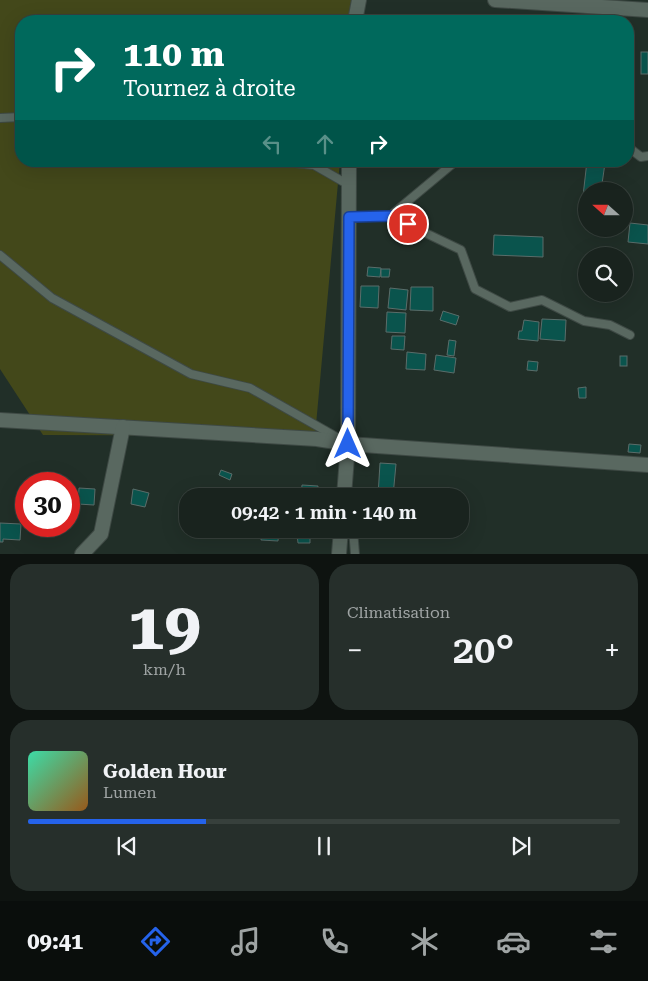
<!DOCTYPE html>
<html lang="fr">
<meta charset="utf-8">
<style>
:root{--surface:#19231e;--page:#262f2b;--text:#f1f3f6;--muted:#9fa4a4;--line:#37403c;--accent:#2563eb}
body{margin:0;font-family:"Roboto Serif",serif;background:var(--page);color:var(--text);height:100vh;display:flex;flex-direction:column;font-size:19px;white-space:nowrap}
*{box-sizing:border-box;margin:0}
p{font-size:16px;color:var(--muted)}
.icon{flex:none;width:28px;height:28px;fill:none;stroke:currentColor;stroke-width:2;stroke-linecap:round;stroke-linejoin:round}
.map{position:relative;height:554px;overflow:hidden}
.sheet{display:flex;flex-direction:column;gap:10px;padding:10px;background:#0e1310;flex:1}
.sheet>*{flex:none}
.banner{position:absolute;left:15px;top:15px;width:619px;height:152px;border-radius:20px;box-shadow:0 5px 20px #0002,0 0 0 1px var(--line);background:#00695c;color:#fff;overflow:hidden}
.needle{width:32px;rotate:291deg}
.buttons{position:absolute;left:578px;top:182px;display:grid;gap:10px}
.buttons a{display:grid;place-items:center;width:55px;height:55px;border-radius:50%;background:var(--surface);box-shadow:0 5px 20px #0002,0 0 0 1px var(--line);font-size:25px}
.speed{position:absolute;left:15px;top:472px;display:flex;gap:10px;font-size:25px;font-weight:700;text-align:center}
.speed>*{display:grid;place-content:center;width:65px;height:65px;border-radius:50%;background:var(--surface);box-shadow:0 5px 20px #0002,0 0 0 1px var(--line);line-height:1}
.speed .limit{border:8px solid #d22;background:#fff;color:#111}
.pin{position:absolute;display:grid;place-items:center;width:42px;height:42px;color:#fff;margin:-21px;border:2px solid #fff;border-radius:50%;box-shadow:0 1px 5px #0007}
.me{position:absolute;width:55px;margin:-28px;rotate:0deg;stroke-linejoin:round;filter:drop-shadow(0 0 4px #0008)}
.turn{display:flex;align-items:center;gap:18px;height:105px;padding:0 25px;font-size:22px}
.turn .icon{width:65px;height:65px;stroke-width:2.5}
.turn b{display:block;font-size:35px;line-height:42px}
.lanes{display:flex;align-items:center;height:48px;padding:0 25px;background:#0003;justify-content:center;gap:25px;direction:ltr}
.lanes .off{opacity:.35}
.big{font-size:38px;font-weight:600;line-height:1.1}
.sheet .widget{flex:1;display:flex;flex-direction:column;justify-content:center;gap:8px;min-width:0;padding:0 18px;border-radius:20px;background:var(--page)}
.sheet .dial{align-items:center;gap:0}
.dial b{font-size:65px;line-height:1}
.song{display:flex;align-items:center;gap:15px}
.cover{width:60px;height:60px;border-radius:8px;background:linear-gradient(135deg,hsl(160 70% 55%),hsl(30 70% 35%))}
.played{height:5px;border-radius:2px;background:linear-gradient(90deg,var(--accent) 30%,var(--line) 30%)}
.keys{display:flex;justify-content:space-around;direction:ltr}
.heat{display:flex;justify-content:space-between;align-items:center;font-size:28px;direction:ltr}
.sheet .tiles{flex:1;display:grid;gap:10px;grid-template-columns:1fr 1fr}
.widget:last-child{grid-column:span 2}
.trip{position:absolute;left:179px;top:488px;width:290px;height:50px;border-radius:20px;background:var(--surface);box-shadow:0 5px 20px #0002,0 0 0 1px var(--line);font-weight:600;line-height:50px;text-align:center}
.tabs{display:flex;height:80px;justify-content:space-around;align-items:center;background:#0a0e0c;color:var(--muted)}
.tabs .icon{width:35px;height:35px}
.tabs .on{color:var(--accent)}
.tabs b{font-size:22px;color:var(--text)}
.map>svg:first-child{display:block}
.green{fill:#43481a}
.building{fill:#0a544d;stroke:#5a6d6a}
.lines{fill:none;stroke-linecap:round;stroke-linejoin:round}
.service-casing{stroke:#3e4944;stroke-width:10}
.minor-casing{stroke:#3e4944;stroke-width:16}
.service{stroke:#596860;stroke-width:8}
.minor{stroke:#596860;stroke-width:14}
.route-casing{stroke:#184099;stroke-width:12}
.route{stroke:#2563eb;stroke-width:9}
</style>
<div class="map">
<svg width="648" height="554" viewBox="0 0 648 554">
<rect width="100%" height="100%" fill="#212f28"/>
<polygon class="green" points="0,0 355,0 353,21 21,21 21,161 340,161 315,436 43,435 0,369"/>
<g class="building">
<rect x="641" y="52" width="7" height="22"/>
<polygon points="587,161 605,163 601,191 586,191 586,196 583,196"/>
<polygon points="630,223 648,225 648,244 628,242"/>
<polygon points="494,235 543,237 543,257 493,255"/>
<polygon points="368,267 381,268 380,277 367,276"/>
<polygon points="381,269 390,269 389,277 381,277"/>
<polygon points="361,286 379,286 378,308 360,307"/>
<polygon points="411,287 433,287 433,311 410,310"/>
<polygon points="390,288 408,290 406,310 388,308"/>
<polygon points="443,311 459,316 456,325 440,320"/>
<polygon points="387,312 406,313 405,333 386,332"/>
<polygon points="542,319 566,320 565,341 540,339"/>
<polygon points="524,320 539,322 538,341 518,339 519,331 522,331"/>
<polygon points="392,336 405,336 404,350 391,349"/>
<polygon points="449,340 456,341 454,356 447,355"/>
<polygon points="407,352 426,354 425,370 406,369"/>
<polygon points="436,355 456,358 454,373 434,370"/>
<rect x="620" y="356" width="7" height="10"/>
<polygon points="528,361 538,362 537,371 527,370"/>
<polygon points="586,387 586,398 579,398 578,388"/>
<polygon points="629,444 641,445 640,453 628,452"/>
<polygon points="380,463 396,464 393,496 378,496"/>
<polygon points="221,470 232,474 230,480 219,475"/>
<polygon points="302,485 318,486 317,496 301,496"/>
<polygon points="79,488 95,489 94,505 78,504"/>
<polygon points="133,489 149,493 145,507 131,504"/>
<polygon points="398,489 414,489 413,496 398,496"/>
<polygon points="0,523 21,524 20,540 3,539 3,542 0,542"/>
<polygon points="262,529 279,529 278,541 261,540"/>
<polygon points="393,529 437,529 436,538 393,531"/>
<polygon points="297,534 310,534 310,543 298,543"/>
</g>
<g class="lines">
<defs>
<g id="service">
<polyline points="0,118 21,117"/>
<polyline points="628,147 641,157 648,156"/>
<polyline points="276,161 314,165 349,185"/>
<polyline points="390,216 461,250 475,289 510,307 542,300 584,321 610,325 630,335"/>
<polyline points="349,217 390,216 456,161"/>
<polyline points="0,255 52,298 191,374 250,388 340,439"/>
<polyline points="353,529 355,554"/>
</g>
<g id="minor">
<polyline points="495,0 648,10"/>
<polyline points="355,21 359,0"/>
<polyline points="0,420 317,439 348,444 648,465"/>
<polyline points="344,496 348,444 349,161"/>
<polyline points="82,554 101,534 123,427"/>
<polyline points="339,554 341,529"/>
</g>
</defs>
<use href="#service" class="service-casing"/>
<use href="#minor" class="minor-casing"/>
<use href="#service" class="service"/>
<use href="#minor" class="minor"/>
</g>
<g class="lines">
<defs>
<polyline id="route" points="348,444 349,217 390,216 408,224"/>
</defs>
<use href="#route" class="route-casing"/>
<use href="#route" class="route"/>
</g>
</svg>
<div class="buttons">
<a><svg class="needle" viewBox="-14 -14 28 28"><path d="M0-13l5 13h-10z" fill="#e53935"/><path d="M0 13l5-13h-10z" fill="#9fa4a4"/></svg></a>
<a><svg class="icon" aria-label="search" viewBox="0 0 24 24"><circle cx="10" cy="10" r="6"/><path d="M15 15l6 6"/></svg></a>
</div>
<div class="speed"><div class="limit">30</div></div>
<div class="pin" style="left:408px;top:224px;background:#d93025"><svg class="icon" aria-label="arrive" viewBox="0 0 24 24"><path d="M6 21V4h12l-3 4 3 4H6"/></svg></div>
<svg class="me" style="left:348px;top:444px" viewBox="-20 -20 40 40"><path d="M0-17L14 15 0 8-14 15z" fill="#2563eb" stroke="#fff" stroke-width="4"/></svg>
<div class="trip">09:42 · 1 min · 140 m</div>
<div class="banner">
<div class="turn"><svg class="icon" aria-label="right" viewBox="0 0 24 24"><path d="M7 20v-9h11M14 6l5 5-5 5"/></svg><div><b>110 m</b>Tournez à droite</div></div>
<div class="lanes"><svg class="icon off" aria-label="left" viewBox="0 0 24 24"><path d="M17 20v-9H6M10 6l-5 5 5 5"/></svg><svg class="icon off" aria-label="ahead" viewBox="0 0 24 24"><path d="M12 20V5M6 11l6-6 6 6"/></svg><svg class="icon" aria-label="right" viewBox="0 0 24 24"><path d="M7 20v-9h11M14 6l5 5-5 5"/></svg></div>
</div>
</div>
<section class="sheet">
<div class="tiles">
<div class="widget dial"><b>19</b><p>km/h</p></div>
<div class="widget"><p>Climatisation</p>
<div class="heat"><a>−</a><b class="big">20°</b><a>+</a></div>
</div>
<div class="widget">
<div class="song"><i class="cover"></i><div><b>Golden Hour</b><p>Lumen</p></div></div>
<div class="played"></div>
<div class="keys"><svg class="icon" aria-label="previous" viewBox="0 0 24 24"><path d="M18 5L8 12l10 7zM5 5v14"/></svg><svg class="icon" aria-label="pause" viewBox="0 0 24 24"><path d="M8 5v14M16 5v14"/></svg><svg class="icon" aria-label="next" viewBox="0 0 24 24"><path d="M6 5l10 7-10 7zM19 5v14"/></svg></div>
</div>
</div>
</section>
<nav class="tabs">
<b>09:41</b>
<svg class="icon on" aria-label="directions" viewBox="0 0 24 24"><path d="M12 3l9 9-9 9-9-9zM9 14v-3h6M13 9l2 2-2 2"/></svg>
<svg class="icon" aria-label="music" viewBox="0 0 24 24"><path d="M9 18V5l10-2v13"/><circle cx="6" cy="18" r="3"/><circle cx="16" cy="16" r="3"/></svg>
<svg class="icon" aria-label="phone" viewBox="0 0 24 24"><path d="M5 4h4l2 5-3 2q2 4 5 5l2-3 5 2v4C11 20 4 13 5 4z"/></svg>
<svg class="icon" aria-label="climate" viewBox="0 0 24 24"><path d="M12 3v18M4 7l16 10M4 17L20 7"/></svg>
<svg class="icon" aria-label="car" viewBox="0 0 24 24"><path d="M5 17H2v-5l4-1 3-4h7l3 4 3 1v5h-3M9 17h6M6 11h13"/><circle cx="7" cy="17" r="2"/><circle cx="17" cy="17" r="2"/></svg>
<svg class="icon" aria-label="filters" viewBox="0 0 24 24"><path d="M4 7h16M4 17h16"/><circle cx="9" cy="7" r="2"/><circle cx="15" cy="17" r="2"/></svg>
</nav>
